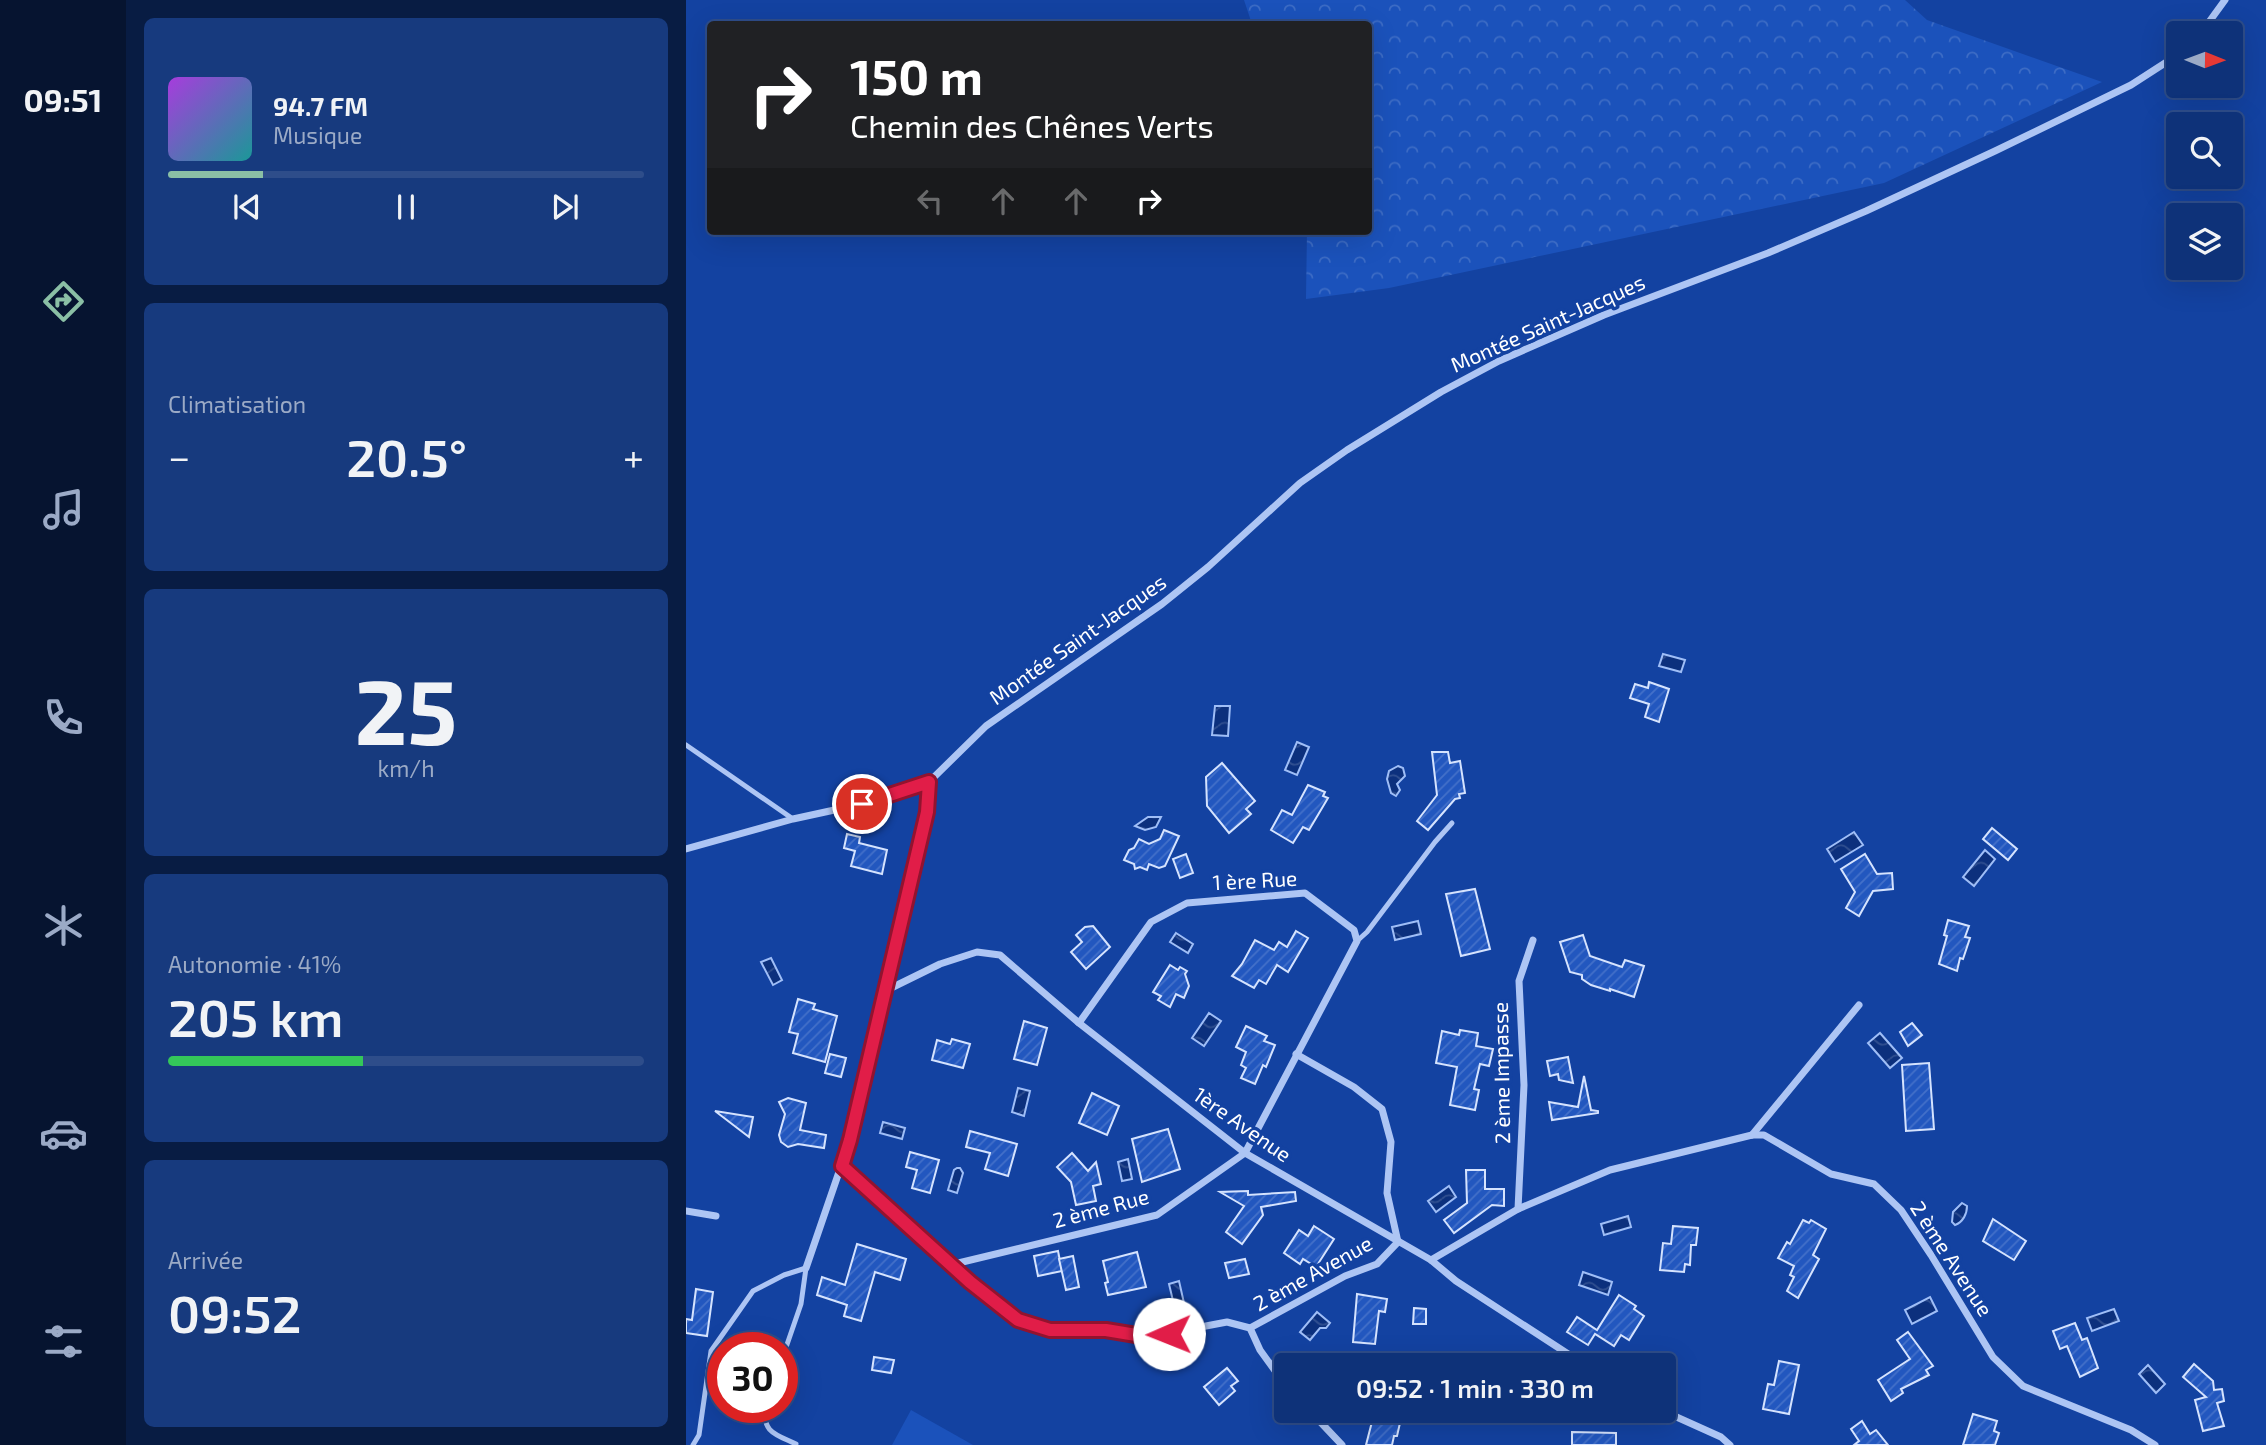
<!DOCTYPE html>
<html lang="fr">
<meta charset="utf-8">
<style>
:root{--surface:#0e3279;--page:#173a7e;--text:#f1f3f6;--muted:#9baac6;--line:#2e4d8a;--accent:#8abfa5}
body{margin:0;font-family:"Exo 2",sans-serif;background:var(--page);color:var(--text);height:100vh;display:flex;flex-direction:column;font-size:26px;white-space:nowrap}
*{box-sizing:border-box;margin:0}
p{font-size:23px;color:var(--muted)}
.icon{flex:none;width:38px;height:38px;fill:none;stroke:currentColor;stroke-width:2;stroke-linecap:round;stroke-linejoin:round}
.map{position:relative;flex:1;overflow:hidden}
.side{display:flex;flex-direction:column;gap:18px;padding:18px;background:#081c43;width:560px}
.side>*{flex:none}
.banner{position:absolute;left:21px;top:21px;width:665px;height:214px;border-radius:7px;box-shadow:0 7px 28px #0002,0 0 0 2px var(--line);background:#202124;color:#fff;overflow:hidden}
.needle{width:46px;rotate:91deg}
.fabs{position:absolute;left:1480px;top:21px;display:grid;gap:14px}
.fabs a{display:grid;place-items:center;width:77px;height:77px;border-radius:7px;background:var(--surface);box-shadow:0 7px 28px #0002,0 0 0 2px var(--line);font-size:35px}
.speed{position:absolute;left:21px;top:1332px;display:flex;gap:14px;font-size:35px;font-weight:700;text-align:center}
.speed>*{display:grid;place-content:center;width:91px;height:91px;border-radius:50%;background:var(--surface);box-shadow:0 7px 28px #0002,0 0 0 2px var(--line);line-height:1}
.speed .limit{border:10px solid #d22;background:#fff;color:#111}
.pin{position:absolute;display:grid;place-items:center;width:60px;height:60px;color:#fff;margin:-30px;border:4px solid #fff;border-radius:50%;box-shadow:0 2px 7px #0007}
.me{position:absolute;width:77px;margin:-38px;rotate:269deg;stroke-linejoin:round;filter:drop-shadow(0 0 5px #0008)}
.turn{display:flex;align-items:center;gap:24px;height:147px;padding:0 28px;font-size:32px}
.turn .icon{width:91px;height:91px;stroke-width:2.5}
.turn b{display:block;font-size:49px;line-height:60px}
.lanes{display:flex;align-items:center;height:66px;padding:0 28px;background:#0003;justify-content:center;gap:35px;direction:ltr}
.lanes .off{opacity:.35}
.big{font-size:52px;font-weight:600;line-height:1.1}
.side .tile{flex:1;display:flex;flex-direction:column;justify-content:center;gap:10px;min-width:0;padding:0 24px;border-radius:10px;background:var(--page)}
.side .dial{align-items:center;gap:0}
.dial b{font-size:91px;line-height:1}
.song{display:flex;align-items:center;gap:21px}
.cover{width:84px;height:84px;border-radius:10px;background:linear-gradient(135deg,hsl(280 70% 55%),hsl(180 70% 35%))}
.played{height:7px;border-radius:4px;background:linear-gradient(90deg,var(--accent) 20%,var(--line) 20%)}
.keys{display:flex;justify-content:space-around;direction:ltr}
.heat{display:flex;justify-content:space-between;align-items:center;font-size:38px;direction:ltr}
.charge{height:10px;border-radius:5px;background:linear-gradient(90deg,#34c759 41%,var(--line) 0)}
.trip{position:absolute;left:588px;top:1353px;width:402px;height:70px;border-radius:7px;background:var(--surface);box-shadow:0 7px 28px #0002,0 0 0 2px var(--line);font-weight:600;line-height:70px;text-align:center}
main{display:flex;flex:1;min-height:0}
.menu{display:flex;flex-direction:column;width:126px;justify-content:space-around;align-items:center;background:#061430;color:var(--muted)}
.menu .icon{width:49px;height:49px}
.menu .selected{color:var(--accent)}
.menu b{font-size:32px;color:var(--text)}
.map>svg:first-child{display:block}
.grass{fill:#1b52bb}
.forest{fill:url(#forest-crowns)}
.water{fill:url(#water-waves);stroke:#9fbef7;stroke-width:2}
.building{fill:url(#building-hatch);stroke:#d5e3fe;stroke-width:2}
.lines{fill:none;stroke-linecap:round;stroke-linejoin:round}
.lane{stroke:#adc5f4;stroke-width:5}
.street{stroke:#adc5f4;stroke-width:7}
.route-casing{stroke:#92132f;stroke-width:18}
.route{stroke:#e11d48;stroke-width:12}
.labels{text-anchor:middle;stroke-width:7;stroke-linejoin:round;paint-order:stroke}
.street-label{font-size:21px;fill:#fff;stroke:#1342a1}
</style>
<main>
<nav class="menu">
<b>09:51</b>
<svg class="icon selected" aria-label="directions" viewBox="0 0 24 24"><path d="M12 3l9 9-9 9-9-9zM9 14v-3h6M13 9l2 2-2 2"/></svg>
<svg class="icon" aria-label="music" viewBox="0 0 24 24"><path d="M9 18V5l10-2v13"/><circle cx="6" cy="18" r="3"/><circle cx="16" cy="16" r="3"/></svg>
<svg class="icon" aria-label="phone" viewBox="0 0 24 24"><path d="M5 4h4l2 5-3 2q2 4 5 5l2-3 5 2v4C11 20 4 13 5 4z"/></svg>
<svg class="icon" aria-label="climate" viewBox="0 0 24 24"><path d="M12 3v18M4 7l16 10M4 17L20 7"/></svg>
<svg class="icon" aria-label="car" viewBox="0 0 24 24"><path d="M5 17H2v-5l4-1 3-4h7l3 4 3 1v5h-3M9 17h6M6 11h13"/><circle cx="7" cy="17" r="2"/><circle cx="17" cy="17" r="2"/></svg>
<svg class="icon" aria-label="filters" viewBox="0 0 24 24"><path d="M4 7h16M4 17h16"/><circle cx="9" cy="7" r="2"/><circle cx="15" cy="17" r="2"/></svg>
</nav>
<section class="side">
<div class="tile">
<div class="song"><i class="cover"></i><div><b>94.7 FM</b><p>Musique</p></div></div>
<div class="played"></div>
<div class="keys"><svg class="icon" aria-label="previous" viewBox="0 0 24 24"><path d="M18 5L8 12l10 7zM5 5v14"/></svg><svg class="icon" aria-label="pause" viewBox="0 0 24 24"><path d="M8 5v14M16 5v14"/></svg><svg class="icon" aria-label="next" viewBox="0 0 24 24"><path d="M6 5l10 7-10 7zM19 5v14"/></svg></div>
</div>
<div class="tile"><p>Climatisation</p>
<div class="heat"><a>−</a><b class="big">20.5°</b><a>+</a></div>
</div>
<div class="tile dial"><b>25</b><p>km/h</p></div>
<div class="tile"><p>Autonomie · 41%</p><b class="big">205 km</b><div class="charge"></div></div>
<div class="tile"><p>Arrivée</p><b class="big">09:52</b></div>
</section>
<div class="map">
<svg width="1580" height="1445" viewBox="0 0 1580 1445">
<defs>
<pattern id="forest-crowns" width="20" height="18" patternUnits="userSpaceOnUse" patternTransform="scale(1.75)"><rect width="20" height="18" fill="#1b52bb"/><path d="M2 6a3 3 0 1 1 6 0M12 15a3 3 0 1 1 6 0" fill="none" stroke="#3d6cc5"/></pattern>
<pattern id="water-waves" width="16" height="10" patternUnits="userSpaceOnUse" patternTransform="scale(1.75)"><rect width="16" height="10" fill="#0c307d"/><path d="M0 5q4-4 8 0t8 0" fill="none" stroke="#304f90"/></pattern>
<pattern id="building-hatch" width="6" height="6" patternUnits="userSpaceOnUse" patternTransform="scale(1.75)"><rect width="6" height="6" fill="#2257bf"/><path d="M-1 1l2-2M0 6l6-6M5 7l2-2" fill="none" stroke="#4370c9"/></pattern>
</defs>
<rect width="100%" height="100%" fill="#1342a1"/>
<polygon class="grass" points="225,1410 287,1445 206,1445"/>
<polygon class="forest" points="558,0 1219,0 1241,20 1416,82 1198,183 703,288 620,299 621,231 682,231 682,24 566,24"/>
<g class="water">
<polygon points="977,654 999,660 995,672 973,666"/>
<polygon points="529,706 544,706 542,736 526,735"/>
<polygon points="611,742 623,747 611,775 599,770"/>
<polygon points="712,766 717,768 719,776 711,784 714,790 710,796 705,793 701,779 703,771"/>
<polygon points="462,817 475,817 470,827 459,830 449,826"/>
<polygon points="1168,832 1177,845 1149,862 1141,849"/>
<polygon points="1299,850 1309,859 1288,886 1277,877"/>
<polygon points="732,921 735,934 709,940 706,927"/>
<polygon points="490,933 507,944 502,953 484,942"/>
<polygon points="85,958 96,980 87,985 75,962"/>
<polygon points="523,1013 535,1021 518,1046 506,1038"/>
<polygon points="1194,1033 1216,1058 1204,1068 1182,1043"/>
<polygon points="332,1088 344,1091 338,1116 326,1112"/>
<polygon points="197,1122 219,1128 216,1139 194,1133"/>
<polygon points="442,1159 446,1179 436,1181 432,1162"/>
<polygon points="271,1168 274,1168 277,1173 271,1193 262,1190 268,1170"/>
<polygon points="763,1186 770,1197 750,1212 742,1201"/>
<path d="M1276 1203 1281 1206C1281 1214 1277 1222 1269 1225L1266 1222 1267 1212Z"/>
<polygon points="942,1216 945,1227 918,1235 915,1224"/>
<polygon points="897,1272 926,1282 922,1295 893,1285"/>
<polygon points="493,1281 498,1303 488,1305 483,1284"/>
<polygon points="1244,1297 1251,1311 1226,1324 1219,1310"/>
<polygon points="1428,1309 1433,1321 1406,1331 1401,1318"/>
<polygon points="631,1312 644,1323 640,1328 634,1328 624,1340 614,1332"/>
<polygon points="1462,1365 1479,1384 1470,1393 1453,1374"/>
</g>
<g class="building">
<polygon points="963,682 983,689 973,722 959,717 963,704 944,698 949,684 962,688"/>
<polygon points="746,752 762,752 764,763 774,761 779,793 773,794 774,798 769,799 742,830 731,821 751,795"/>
<polygon points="536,763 569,801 560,809 565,814 543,833 521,806 520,777"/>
<polygon points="622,785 639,792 637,796 642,798 623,830 617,827 607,843 585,830 596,810 606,815"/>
<polygon points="1306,828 1331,849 1322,860 1297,839"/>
<polygon points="478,830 493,836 479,866 473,868 463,864 461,870 454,867 449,869 448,864 438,860 443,850 448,848 453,839 463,844 474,839"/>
<polygon points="161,834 174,837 173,843 201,850 196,874 165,866 169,851 158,848"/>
<polygon points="500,854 507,873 494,878 487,859"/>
<polygon points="1179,854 1191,874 1206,873 1207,889 1187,891 1173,916 1160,908 1169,892 1155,869"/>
<polygon points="789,889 804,949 775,956 760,894"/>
<polygon points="1262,920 1283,926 1279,937 1284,938 1277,959 1274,958 1271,971 1253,964 1261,936 1258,935"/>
<polygon points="407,926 424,947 400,969 385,952 396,942 390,935 399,927"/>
<polygon points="610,931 622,938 602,972 591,965 580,984 573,980 568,988 546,976 556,964 569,940 588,950 593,942 601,947"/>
<polygon points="897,935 904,956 936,967 939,960 958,966 948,997 924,989 924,991 905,985 896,979 896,975 884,972 874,942"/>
<polygon points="484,965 492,970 494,967 501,971 499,974 503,986 498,998 490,994 484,1007 472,1000 475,996 467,992"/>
<polygon points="112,999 129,1004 127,1009 151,1016 139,1062 107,1053 112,1034 103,1032"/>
<polygon points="338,1021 361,1028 351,1065 328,1059"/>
<polygon points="1226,1023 1236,1035 1222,1046 1214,1032"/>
<polygon points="560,1026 581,1036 578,1041 589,1045 580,1067 577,1065 569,1084 555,1078 560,1068 555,1065 560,1052 550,1047"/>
<polygon points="774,1030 792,1033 790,1046 807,1049 803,1066 794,1064 788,1089 793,1090 789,1110 764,1105 771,1067 750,1063 756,1031 773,1035"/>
<polygon points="266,1039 284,1044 277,1068 246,1060 251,1040 264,1044"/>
<polygon points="144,1054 160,1058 155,1077 139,1073"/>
<polygon points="882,1057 887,1083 873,1080 872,1074 864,1076 861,1061"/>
<polygon points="1243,1063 1248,1129 1220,1131 1216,1065"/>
<polygon points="898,1076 905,1110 912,1111 912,1113 866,1120 863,1102 892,1107"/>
<polygon points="406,1093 433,1106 421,1135 393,1123"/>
<polygon points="102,1098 120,1103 114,1130 140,1135 138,1148 112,1144 102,1147 95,1142 93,1135 99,1114 93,1102"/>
<polygon points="29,1111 67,1117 63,1137"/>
<polygon points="482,1129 494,1169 456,1182 446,1139"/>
<polygon points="284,1131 331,1144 322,1176 299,1169 304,1153 280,1147"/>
<polygon points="224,1152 253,1160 244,1193 226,1188 231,1170 220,1167"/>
<polygon points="386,1153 402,1171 410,1162 415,1184 407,1186 410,1201 390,1205 385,1182 371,1167"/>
<polygon points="780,1170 799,1170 799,1189 818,1189 818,1206 806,1205 768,1233 758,1220 781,1203"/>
<polygon points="562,1191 562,1195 609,1192 610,1201 575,1207 577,1215 556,1244 540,1232 558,1206 534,1192"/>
<polygon points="1307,1219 1340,1241 1328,1260 1297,1241"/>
<polygon points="1117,1220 1123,1223 1125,1220 1140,1229 1127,1255 1133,1259 1112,1298 1101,1291 1108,1277 1104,1275 1108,1266 1092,1258 1101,1242 1104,1244"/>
<polygon points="628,1226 648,1239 630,1267 617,1259 614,1264 598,1253 613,1230 622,1236"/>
<polygon points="987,1226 1012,1228 1010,1245 1005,1245 1004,1265 999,1264 998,1272 974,1270 977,1243 985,1244"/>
<polygon points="171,1244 220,1259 214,1280 189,1272 175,1321 158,1316 161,1305 131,1295 136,1277 159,1285"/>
<polygon points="372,1251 376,1271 352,1276 348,1256"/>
<polygon points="451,1252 460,1287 422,1295 419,1283 422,1282 417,1261"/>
<polygon points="387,1256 393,1287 380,1290 373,1259"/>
<polygon points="559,1259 563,1274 543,1278 539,1263"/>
<polygon points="10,1289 27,1292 21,1336 0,1333 0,1319 6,1320"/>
<polygon points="671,1294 701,1299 699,1312 693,1311 689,1344 667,1342"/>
<polygon points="933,1295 950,1306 948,1309 958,1316 943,1340 935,1335 928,1346 909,1334 902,1345 881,1332 891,1317 911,1330"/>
<polygon points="728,1308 740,1309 740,1324 727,1324"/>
<polygon points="1389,1323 1396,1340 1401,1338 1412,1368 1394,1377 1381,1346 1374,1349 1367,1331"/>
<polygon points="1222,1332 1247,1366 1240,1370 1243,1375 1215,1389 1217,1393 1205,1401 1192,1380 1224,1359 1211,1340"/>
<polygon points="188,1357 208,1360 205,1373 186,1370"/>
<polygon points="1093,1361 1113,1365 1103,1414 1077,1409 1082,1384 1088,1385"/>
<polygon points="1508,1364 1527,1381 1528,1390 1536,1389 1538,1401 1531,1403 1538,1426 1517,1431 1509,1400 1520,1397 1497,1377"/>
<polygon points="541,1368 552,1381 545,1386 549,1391 533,1405 518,1387"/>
<polygon points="689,1410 717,1410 711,1436 708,1436 706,1445 680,1445"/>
<polygon points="1287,1414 1311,1421 1308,1431 1313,1433 1309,1445 1277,1445"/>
<polygon points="1176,1421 1184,1434 1190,1430 1202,1445 1168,1445 1173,1441 1165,1429"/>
<polygon points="886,1432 930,1433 930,1445 886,1445"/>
</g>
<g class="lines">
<g class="lane">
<polyline points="0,745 107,819"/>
<polyline points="671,941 681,932 749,842 766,823"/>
<path d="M81 1407C74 1432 91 1435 110 1444"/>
<polyline points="7,1445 13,1435 25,1351 67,1291 98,1275 120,1268 115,1304 96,1359"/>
</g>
<g class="street">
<polyline points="1515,33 1539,0"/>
<polyline points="0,849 107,819 176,804 243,782 300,726 476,604 522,567 614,483 661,450 755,392 813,361 918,315 1082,253 1180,211 1309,151 1445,85 1493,54"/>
<polyline points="199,991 254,964 291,952 314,955 393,1023 559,1153 745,1260 770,1281 899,1365"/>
<polyline points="1066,1135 1173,1005"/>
<polyline points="156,1165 264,1265 304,1299 333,1320 364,1330 420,1330 462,1337 541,1322 564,1328 659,1276 691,1264 712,1242 701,1193 705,1142 696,1109 668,1087 610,1054"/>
<polyline points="832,1209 838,1085 833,981 847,940"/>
<polyline points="0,1211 30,1216"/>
<polyline points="745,1260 832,1209 924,1170 1066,1135 1078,1135 1145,1174 1188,1184 1215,1210 1245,1255 1307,1357 1337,1386 1445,1430 1469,1445"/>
<polyline points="264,1265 471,1215 559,1153 671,941 668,930 619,893 501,903 465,922 393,1023"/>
<polyline points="120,1268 164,1140 241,812 243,782"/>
<polyline points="564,1328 574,1350 600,1386"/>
<polyline points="623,1410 656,1445"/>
<polyline points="975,1410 1035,1437 1044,1445"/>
</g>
</g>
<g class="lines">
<defs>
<polyline id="route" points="176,804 243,782 241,812 164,1140 156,1166 284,1282 332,1320 364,1330 420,1330 462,1337 483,1334"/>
</defs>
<use href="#route" class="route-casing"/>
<use href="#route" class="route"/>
</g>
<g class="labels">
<g class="street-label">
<text transform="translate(862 324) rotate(-24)" y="7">Montée Saint-Jacques</text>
<text transform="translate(392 640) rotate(-35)" y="7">Montée Saint-Jacques</text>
<text transform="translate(569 881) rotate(-3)" y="7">1 ère Rue</text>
<text transform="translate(816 1073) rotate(-91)" y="7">2 ème Impasse</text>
<text transform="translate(556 1125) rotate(35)" y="7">1ère Avenue</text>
<text transform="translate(415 1209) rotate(-15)" y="7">2 ème Rue</text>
<text transform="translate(1265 1259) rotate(57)" y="7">2 ème Avenue</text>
<text transform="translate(627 1274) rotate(-29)" y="7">2 ème Avenue</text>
</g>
</g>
</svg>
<div class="fabs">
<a><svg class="needle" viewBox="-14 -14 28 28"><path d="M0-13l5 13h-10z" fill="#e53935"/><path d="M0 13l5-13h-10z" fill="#9baac6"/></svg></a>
<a><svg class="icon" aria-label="search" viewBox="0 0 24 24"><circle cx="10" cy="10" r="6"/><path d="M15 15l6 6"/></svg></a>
<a><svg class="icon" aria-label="layers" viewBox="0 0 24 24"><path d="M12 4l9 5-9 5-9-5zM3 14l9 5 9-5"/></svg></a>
</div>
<div class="speed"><div class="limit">30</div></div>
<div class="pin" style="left:176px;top:804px;background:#d93025"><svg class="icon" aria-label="arrive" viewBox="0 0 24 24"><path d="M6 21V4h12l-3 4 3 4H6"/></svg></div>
<svg class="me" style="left:483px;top:1334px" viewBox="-20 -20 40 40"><circle r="19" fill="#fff"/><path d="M0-13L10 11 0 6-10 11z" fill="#e11d48"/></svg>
<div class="trip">09:52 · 1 min · 330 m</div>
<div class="banner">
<div class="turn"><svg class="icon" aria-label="right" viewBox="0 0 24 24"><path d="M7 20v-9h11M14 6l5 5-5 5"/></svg><div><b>150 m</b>Chemin des Chênes Verts</div></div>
<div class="lanes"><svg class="icon off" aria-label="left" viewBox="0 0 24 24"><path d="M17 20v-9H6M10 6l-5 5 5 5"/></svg><svg class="icon off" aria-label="ahead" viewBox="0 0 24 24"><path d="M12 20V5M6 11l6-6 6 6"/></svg><svg class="icon off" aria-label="ahead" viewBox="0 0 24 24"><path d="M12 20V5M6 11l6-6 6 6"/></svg><svg class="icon" aria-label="right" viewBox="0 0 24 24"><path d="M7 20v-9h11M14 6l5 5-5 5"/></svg></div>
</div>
</div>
</main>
